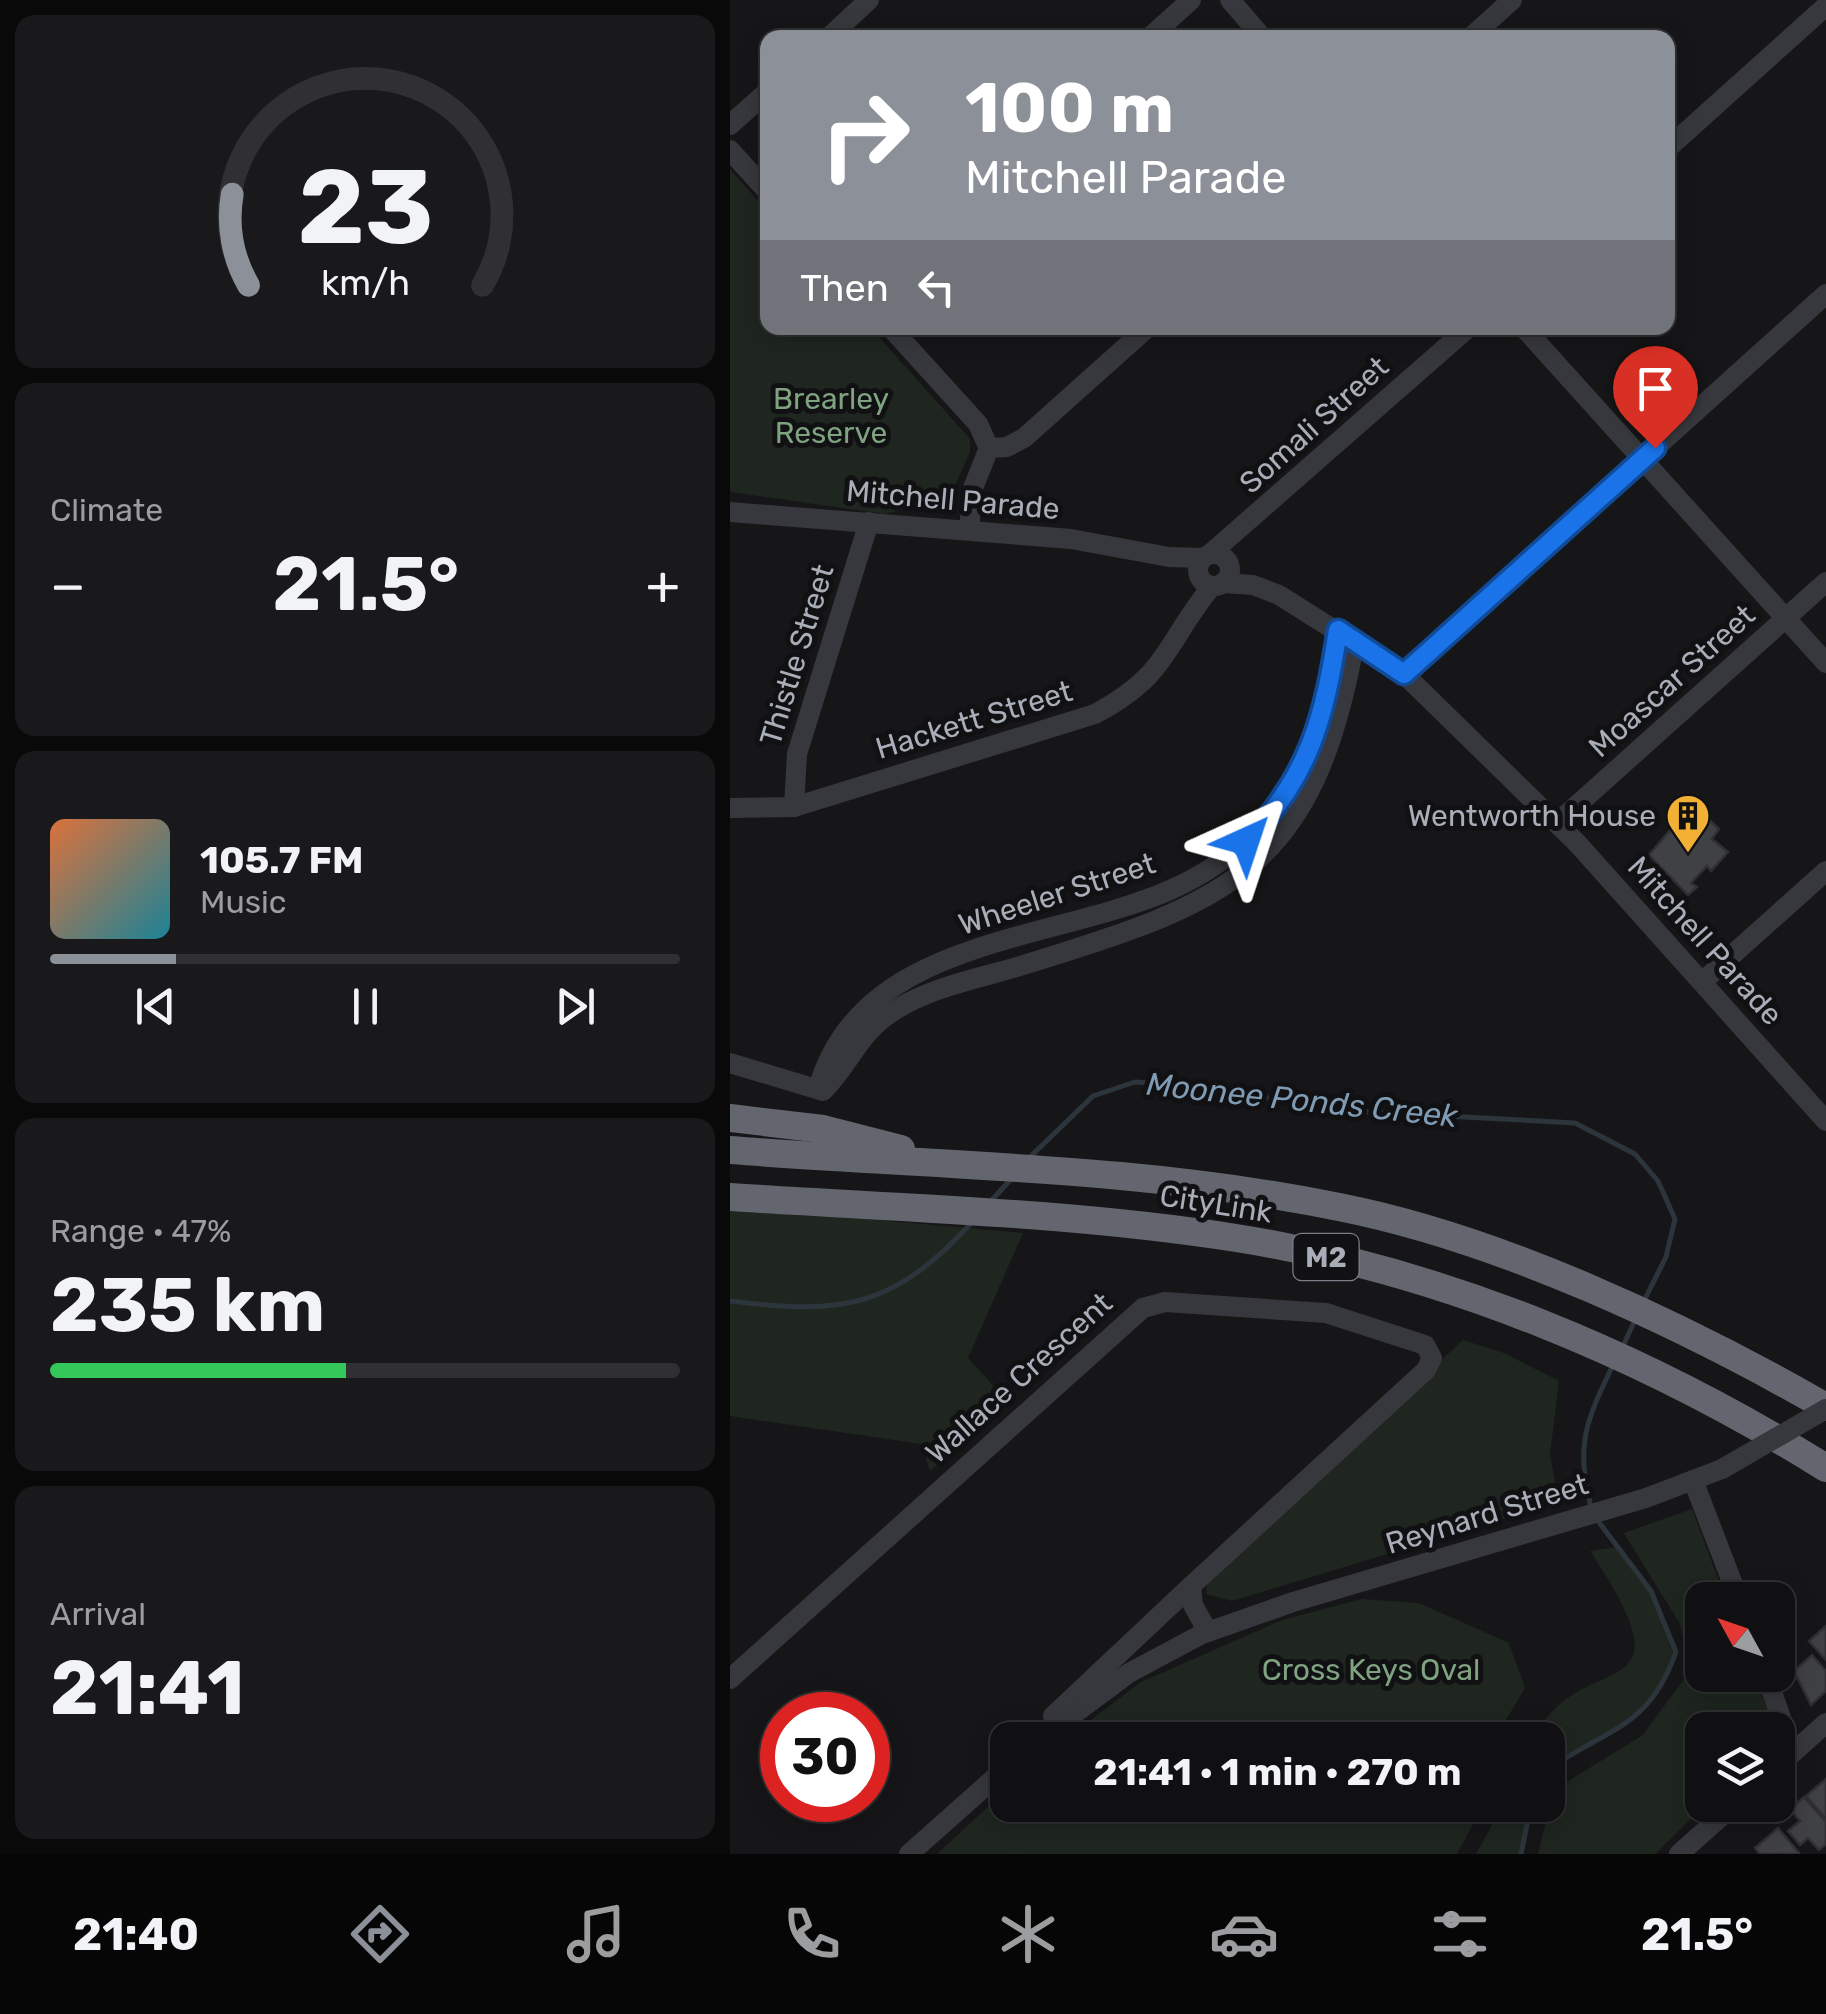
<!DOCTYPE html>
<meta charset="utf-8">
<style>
:root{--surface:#101012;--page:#19191b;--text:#f1f3f6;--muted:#9c9d9f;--line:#303032;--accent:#8c9099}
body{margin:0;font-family:Rubik,sans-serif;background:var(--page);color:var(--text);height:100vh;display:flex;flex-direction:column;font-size:38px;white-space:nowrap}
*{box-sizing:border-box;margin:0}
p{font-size:32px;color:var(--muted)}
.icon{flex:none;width:55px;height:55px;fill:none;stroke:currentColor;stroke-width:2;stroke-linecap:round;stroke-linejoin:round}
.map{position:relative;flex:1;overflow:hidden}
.panel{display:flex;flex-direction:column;gap:15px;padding:15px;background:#09090a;width:730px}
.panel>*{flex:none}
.guide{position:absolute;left:30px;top:30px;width:915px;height:305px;border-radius:20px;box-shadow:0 5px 25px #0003,0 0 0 2px var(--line);background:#8c9099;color:#fff;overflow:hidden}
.needle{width:65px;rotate:310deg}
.fabs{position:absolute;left:955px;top:1582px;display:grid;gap:20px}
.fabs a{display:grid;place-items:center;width:110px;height:110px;border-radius:20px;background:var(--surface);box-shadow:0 5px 25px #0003,0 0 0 2px var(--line);font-size:50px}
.speed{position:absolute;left:30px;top:1692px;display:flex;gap:20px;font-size:50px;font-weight:700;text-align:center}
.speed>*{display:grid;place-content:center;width:130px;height:130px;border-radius:50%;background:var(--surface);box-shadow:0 5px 25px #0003,0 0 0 2px var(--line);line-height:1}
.speed .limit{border:15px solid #d22;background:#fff;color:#111}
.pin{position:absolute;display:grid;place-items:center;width:85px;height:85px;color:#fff;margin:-102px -42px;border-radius:50% 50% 50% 0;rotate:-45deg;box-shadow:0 0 10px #0007}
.pin .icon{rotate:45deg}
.me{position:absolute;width:110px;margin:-55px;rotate:42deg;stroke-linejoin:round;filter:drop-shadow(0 0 8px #0008)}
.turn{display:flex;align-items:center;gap:35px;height:210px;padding:0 40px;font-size:45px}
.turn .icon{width:130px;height:130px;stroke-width:2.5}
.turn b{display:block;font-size:70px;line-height:85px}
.then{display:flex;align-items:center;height:95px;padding:0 40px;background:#0003;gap:20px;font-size:38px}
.big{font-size:75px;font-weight:700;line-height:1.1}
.panel .widget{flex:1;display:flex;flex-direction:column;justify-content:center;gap:15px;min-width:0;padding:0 35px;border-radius:20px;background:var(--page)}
.panel .dial{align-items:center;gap:0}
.dial svg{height:260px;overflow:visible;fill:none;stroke:var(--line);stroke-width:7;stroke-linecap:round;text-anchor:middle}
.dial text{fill:var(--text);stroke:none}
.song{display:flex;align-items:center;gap:30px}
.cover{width:120px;height:120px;border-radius:15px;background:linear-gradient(135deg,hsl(20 70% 55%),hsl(190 70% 35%))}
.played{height:10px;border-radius:5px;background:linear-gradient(90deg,var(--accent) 20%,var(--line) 20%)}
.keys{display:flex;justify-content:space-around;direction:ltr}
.heat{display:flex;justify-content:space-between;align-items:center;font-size:55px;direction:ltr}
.charge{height:15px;border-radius:8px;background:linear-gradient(90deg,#34c759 47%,var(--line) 0)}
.trip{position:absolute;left:260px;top:1722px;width:575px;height:100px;border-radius:20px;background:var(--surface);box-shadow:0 5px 25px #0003,0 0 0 2px var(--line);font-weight:700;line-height:100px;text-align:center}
.dock{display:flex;height:160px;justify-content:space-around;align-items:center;background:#060607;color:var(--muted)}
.dock .icon{width:70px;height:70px}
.dock .selected{color:var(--accent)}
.dock b{font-size:45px;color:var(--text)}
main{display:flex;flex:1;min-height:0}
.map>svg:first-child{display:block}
.green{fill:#1e261f}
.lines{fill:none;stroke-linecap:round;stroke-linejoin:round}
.stream{stroke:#2c353c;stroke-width:5}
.building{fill:#404145;stroke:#303034;stroke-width:2.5}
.minor{stroke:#37383d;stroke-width:20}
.highway{stroke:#63666e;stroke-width:28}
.minor-bridge{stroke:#37383d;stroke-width:20}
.route-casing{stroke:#114b97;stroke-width:25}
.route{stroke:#1a73e8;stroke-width:18}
.labels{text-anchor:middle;stroke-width:10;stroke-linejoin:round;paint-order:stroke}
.shield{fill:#111113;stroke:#7b7e86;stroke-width:2.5}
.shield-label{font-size:28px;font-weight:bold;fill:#a8adb8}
.park-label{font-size:30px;fill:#7fa381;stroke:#111113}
.street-label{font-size:30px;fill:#a8adb8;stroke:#111113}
.poi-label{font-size:30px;fill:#a8adb8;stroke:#111113;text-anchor:end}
.water-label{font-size:32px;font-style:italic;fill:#7f9bb3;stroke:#111113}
</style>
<main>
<section class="panel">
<div class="widget dial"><svg viewBox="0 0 100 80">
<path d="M14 69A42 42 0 1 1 86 69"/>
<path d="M14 69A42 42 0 0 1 9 41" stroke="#8c9099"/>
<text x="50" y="56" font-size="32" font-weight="700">23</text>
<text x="50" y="72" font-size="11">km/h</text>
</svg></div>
<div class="widget"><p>Climate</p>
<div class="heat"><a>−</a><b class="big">21.5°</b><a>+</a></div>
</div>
<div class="widget">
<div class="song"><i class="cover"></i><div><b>105.7 FM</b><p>Music</p></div></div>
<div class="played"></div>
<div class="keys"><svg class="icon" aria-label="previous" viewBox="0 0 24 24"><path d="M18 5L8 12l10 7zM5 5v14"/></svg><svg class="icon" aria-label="pause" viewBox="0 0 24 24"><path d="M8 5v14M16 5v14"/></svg><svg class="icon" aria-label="next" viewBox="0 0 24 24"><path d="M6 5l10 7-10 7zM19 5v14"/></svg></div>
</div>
<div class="widget"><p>Range · 47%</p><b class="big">235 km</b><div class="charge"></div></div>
<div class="widget"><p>Arrival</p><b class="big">21:41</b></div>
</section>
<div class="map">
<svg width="1096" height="1854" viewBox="0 0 1096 1854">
<rect width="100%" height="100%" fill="#161618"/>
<g class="green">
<polygon points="0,169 37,211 38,328 141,328 240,439 240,452 218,501 199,511 182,507 155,514 0,492"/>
<polygon points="0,1207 293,1233 238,1358 277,1401 200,1471 192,1444 0,1416"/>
<polygon points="733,1340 774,1353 829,1381 820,1455 829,1502 502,1601 476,1594 478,1576"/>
<polygon points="962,1509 996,1600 972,1600 972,1675 1024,1675 1045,1730 972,1730 975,1805 925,1854 808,1854 824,1790 913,1735 959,1672 950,1624 894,1533"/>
<path d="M887 1547 921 1591 946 1652C918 1731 875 1728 818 1770V1740H804C848 1642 970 1716 860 1551Z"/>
<polygon points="632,1599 689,1603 779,1643 795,1688 764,1740 334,1740 411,1682 552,1620"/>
<polygon points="277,1789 278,1805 746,1805 743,1824 727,1854 207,1854"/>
<polygon points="773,1805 801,1805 791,1854 746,1854"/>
</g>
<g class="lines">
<g class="stream">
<polyline points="300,1157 363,1096 405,1082 515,1089 541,1099 603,1110 845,1123 905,1154 928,1181 945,1219 936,1257 914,1301"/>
<polyline points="260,1202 283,1177"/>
<path d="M0 1301C113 1315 163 1309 243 1221"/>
<polyline points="893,1346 905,1320"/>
<path d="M861 1507C845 1445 856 1421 883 1365"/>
<path d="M818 1770C875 1728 918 1731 946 1652L921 1591 865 1517"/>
<polyline points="791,1854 801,1805"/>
</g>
</g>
<g class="building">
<polygon points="973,814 989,829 982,839 998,852 981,871 977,866 961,883 967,887 958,895 919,855 953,815 965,823"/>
<polygon points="1096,1626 1096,1660 1079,1641"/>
<polygon points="1082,1655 1096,1671 1096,1691 1081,1705 1064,1671"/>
<polygon points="1096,1779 1096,1819 1076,1796"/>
<polygon points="1074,1797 1096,1822 1096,1844 1089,1850 1078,1838 1070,1845 1058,1831 1070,1821 1060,1809"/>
<polygon points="1048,1828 1069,1853 1068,1854 1030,1854 1025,1848"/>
</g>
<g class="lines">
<g class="minor">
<polyline points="500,0 533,38"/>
<polyline points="98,38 139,0"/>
<polyline points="419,38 461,0"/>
<polyline points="740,38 782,0"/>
<polyline points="0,125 38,91"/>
<polyline points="938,148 1096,6"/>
<polyline points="0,150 38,192"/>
<polyline points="161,328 248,424 259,448"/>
<polyline points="794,328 1096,663"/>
<polyline points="0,512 341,539 439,557 473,558"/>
<polyline points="239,530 243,488 259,448 277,447 294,438 417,328"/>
<circle cx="484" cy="570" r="16"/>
<polyline points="480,554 738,328"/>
<polyline points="493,583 523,585 549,595 674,674 847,843 1096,1121"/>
<polyline points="674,674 1096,294"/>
<polyline points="64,807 67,754 139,522"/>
<path d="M0 808 64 807 365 714C440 674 435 643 482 586"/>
<polyline points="827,823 1096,582"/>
<polyline points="972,982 1096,871"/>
<path d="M0 1063 93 1091C119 1065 129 1033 162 1012 200 987 247 979 290 966 499 902 584 872 625 640"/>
<path d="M88 1089C130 938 319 943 440 890 509 860 561 804 587 734 600 700 603 665 607 630"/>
<polyline points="963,1480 1009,1600"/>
<polyline points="1036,1675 1063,1752"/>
<polyline points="0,1679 413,1308 435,1302 596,1313 695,1345 702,1358 696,1370 461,1586 463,1605 478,1632"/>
<polyline points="323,1716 461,1586"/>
<polyline points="309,1740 399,1673 472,1634 563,1602 916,1498 992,1469"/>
<polyline points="1048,1766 1096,1723"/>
<polyline points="179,1854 278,1766"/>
<polyline points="949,1854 1004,1805"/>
</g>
<g class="highway">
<polyline points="0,1118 93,1129 171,1149"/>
<path d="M0 1150C203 1166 408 1166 609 1207 771 1239 953 1325 1096 1407"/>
<path d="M0 1197C169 1208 339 1212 506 1238 715 1271 917 1357 1096 1468"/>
</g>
<polyline class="minor-bridge" points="992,1469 1096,1409"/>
</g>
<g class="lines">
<defs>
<path id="route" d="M516 841C580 777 595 715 608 630L674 674 925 448"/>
</defs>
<use href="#route" class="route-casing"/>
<use href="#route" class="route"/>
</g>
<defs>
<symbol id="building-pin" viewBox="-11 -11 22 30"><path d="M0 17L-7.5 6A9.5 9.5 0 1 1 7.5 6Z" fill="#f2b134" stroke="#111113"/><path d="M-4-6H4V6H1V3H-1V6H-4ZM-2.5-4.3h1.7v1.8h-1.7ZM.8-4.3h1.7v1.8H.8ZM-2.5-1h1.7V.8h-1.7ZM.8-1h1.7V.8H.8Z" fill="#111"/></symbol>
</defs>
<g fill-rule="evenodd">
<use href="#building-pin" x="933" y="791" width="50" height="68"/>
</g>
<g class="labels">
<rect class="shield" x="563.5" y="1234" width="65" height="46" rx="8"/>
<g class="shield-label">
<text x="596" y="1267">M2</text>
</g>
<g class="park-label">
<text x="101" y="409">Brearley<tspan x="101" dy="34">Reserve</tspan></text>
<text x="641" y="1680">Cross Keys Oval</text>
</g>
<g class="street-label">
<text transform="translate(584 425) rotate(-42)" y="10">Somali Street</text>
<text transform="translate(223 500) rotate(5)" y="10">Mitchell Parade</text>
<text transform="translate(67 655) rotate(-73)" y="10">Thistle Street</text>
<text transform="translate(942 681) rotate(-42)" y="10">Moascar Street</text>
<text transform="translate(244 720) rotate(-17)" y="10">Hackett Street</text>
<text transform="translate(327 894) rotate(-18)" y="10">Wheeler Street</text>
<text transform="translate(975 941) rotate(48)" y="10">Mitchell Parade</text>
<text transform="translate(486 1204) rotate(9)" y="10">CityLink</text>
<text transform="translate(289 1378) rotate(-42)" y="10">Wallace Crescent</text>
<text transform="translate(757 1514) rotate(-17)" y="10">Reynard Street</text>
</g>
<g class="poi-label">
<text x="926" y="826">Wentworth House</text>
</g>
<g class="water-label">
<text transform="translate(572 1100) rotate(6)" y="11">Moonee Ponds Creek</text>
</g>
</g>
</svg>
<div class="fabs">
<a><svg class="needle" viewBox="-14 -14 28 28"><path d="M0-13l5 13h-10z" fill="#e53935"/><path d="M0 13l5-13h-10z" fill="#9c9d9f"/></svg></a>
<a><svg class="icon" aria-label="layers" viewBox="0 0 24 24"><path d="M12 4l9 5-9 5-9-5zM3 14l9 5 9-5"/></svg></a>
</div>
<div class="speed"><div class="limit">30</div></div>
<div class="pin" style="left:925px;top:448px;background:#d93025"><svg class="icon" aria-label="arrive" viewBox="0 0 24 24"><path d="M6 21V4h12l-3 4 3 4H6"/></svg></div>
<svg class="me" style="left:516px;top:841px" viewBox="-20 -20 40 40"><path d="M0-17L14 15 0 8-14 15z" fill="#1a73e8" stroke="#fff" stroke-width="4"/></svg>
<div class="trip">21:41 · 1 min · 270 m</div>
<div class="guide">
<div class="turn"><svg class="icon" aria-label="right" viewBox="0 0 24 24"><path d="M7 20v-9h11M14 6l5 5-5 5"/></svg><div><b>100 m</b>Mitchell Parade</div></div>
<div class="then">Then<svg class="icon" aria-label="left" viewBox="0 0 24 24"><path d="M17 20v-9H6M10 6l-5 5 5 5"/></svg></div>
</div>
</div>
</main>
<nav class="dock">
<b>21:40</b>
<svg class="icon selected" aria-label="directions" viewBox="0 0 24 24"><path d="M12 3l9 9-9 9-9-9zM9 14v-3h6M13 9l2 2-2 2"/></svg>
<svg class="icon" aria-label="music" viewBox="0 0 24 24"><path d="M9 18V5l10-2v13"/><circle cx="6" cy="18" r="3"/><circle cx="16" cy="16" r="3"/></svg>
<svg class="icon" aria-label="phone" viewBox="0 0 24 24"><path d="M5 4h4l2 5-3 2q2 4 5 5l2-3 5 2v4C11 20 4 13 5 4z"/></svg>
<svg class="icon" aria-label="climate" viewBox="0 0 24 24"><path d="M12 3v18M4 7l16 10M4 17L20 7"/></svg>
<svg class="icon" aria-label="car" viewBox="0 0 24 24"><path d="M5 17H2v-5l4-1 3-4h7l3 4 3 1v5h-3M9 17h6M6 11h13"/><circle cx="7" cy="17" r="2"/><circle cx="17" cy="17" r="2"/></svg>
<svg class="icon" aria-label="filters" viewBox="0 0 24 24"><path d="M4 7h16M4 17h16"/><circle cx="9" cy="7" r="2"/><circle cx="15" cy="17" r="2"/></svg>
<b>21.5°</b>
</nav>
